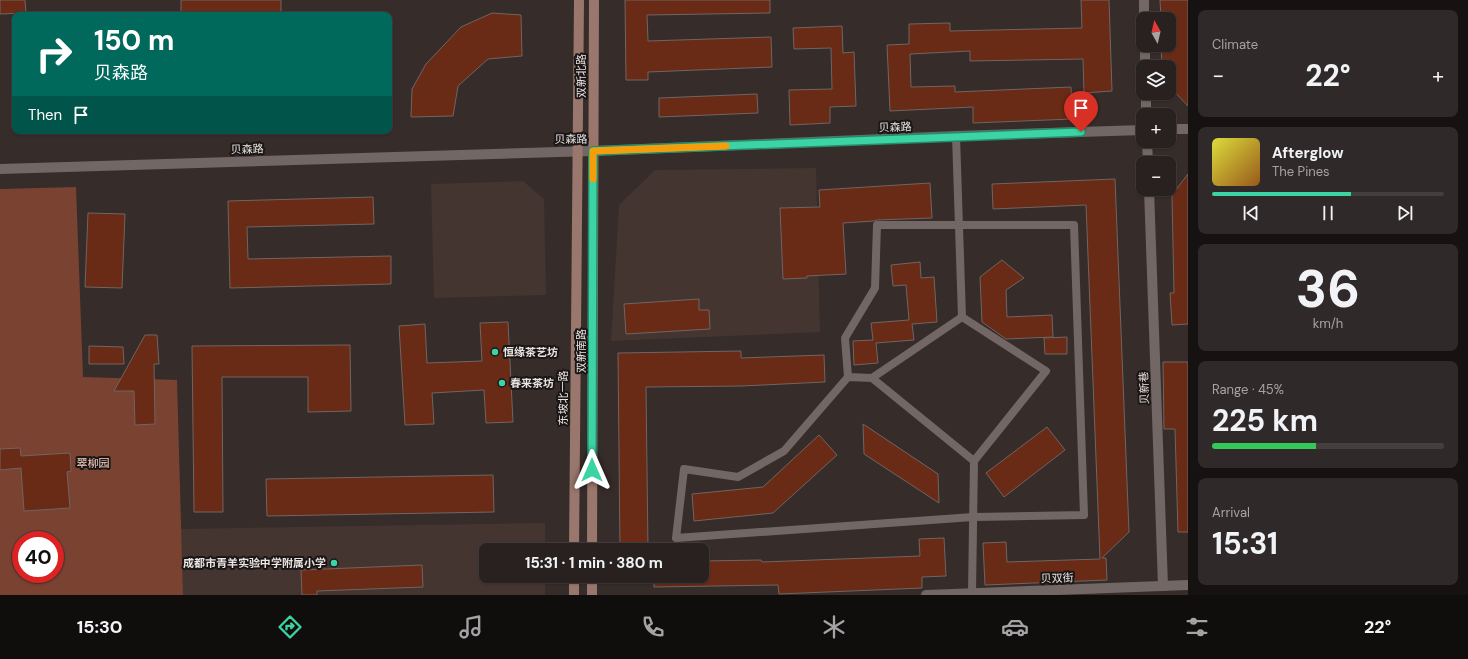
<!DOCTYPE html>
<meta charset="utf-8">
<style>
:root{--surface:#282120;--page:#302929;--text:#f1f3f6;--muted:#a5a3a5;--line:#443e3e;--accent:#3cd4a4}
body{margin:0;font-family:"DM Sans","Noto Sans SC",sans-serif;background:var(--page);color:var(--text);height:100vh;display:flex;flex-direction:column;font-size:15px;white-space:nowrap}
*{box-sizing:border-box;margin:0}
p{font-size:13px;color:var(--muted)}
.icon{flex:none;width:22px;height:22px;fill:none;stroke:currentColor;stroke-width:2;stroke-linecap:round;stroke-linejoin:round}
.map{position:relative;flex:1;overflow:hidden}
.drawer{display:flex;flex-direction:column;gap:10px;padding:10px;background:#161212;width:280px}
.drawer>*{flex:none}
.guide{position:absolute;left:12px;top:12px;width:380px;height:122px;border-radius:8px;box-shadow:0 1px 3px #0004,0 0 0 1px var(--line);background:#00695c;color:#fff;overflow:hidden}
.needle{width:26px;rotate:352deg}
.controls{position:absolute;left:1136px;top:12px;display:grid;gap:8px}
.controls a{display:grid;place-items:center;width:40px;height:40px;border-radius:8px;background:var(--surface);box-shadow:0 1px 3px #0004,0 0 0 1px var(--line);font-size:20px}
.speed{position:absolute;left:12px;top:531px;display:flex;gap:8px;font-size:20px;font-weight:700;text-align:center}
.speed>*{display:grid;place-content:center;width:52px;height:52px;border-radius:50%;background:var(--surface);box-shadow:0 1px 3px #0004,0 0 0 1px var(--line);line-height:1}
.speed .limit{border:6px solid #d22;background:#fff;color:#111}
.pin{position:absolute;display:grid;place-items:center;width:34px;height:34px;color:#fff;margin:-41px -17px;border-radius:50% 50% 50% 0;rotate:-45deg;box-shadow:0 0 4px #0007}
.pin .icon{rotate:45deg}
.me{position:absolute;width:44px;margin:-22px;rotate:0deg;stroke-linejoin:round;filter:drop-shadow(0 0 3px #0008)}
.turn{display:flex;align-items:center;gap:14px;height:84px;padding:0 16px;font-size:18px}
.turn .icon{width:52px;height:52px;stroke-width:2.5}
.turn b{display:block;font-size:28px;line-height:34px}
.then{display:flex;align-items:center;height:38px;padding:0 16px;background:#0003;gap:8px;font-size:15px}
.big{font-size:30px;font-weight:700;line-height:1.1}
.drawer .tile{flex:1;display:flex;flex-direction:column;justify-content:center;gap:6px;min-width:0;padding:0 14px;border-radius:8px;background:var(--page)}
.drawer .dial{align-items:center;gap:0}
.dial b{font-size:52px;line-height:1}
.song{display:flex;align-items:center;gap:12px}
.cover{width:48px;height:48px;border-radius:6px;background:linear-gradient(135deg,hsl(60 70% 55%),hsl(30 70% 35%))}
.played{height:4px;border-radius:2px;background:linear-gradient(90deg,var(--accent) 60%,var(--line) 60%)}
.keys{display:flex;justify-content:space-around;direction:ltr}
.heat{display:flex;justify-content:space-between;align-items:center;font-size:22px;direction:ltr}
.charge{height:6px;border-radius:3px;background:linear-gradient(90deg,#34c759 45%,var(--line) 0)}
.trip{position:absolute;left:479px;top:543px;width:230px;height:40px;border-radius:8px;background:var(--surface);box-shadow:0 1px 3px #0004,0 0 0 1px var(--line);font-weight:700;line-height:40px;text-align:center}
.dock{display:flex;height:64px;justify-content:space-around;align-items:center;background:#100d0d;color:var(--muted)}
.dock .icon{width:28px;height:28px}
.dock .selected{color:var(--accent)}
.dock b{font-size:18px;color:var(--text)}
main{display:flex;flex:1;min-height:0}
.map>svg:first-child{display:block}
.built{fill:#443530}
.green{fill:#7a4230;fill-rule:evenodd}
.building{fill:#692a16;stroke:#706562}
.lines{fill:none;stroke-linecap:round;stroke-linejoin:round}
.lane{stroke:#726764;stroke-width:8}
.street{stroke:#726764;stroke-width:10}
.secondary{stroke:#99776d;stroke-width:10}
.route-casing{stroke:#278a6b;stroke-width:10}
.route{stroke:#3cd4a4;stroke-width:7}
.slow{stroke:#f59e0b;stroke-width:7}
.poi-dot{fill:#3cd4a4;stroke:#1a1615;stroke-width:1.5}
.labels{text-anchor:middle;stroke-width:4;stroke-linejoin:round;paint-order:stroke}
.street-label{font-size:11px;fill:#eae4e2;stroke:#1a1615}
.poi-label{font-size:11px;font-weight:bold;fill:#eae4e2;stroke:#1a1615;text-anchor:start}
.park-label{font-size:11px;fill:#fbd1c4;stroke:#1a1615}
</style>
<main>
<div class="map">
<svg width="1188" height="595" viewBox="0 0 1188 595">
<rect width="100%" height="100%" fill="#362c2a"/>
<g class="built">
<polygon points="816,168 820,332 611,341 619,205 655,170"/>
<polygon points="523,181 544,199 546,295 434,298 431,184"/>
<polygon points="545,523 545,550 486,550 486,576 545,576 545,595 183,595 181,529"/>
</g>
<path class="green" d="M76 187 83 377 177 380 183 595H0V189ZM21 540H55V574H21Z"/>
<g class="building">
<polygon points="0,0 25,0 26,13 0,14"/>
<rect x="181" y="0" width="100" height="15"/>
<polygon points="625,0 770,0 770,13 647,15 648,41 771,37 772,67 648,72 648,80 626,80"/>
<polygon points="1081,0 1109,0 1112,91 1084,93 1083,59 970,61 970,51 910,54 911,87 955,86 955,92 1071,87 1072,119 973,123 973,107 890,111 887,45 909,44 909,24 950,23 950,31 1082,28"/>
<polygon points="1160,0 1188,0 1188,106 1169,86 1169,67 1162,67 1161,45 1169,45 1169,19 1161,19"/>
<polygon points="492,13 521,15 522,56 488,59 458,86 453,116 411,117 412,89 426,64 461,27"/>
<polygon points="842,26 843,53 854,52 856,106 830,107 830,123 790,125 789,90 832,89 831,48 794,49 793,28"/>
<polygon points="757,94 758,113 659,117 659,98"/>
<polygon points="1188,174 1188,324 1172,325 1170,293 1174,293 1172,195"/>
<polygon points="1115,179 1129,532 1102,558 1106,558 1107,580 985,585 983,543 1006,542 1007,562 1100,559 1086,205 993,209 992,184"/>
<polygon points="930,183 932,218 877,220 874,221 843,223 846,274 807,276 807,278 783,279 780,208 820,207 819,190"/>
<polygon points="373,197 374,224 247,227 248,259 391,256 391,284 230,288 228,201"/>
<polygon points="88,213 125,214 122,288 85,287"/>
<polygon points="1002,260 1024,278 1006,290 1007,317 1052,315 1053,337 1006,339 982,322 980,277"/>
<polygon points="920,262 921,278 934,277 937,322 912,324 914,340 876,343 878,363 854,365 853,341 873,340 871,323 909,320 906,285 893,286 891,265"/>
<polygon points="699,299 699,310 709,310 710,329 626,334 624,304"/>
<polygon points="508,322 513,422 486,423 484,390 432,393 434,424 405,425 399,326 425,324 427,363 482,361 480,323"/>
<polygon points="145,335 157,335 159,364 154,364 155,424 135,425 134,391 114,391"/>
<polygon points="1067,337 1067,354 1045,354 1044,338"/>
<polygon points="350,345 351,411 308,412 308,377 222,377 223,512 194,512 192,346"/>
<polygon points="89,346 123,347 124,364 89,364"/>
<polygon points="741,351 741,358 824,355 825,382 742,386 646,387 648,550 620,550 618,353"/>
<polygon points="1163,362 1188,362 1188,532 1178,532 1175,429 1164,429"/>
<polygon points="863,424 938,474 939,503 864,454"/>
<polygon points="1047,427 1065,450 1004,497 986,473"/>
<polygon points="819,435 837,455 773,513 694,521 692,494 763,487"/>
<polygon points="20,448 21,456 70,453 71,471 67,472 70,508 24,511 21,468 0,470 0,449"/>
<polygon points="493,475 494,512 267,516 266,479"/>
<polygon points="944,538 946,576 922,577 922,588 779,594 778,585 654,587 654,576 702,576 702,561 761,560 762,562 920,556 919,539"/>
<polygon points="422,565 423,587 317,591 317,595 302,595 301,570"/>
</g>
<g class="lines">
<g class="lane">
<polyline points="956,136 962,317 872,378 974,461 972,593"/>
<polyline points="962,317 1046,371 974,461"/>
<polyline points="848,377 784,451 738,477 684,469 676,538 973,517 1084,515 1074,225 877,225 875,288 845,338 848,377 872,378"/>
</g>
<g class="street">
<polyline points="1144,0 1144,19"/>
<polyline points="1145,45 1145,67"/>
<polyline points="1146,93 1146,115"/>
<polyline points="1169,129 1188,129"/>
<polyline points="1147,141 1148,163"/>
<polyline points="0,169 593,151 956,136 1143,130"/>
<polyline points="1149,189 1163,586"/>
<polyline points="926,595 1188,585"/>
</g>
<g class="secondary">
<polyline points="574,550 579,0"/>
<polyline points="592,550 594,0"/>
<polyline points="574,595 574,576"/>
<polyline points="592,595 592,576"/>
</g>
</g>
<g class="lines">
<defs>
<polyline id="route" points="592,470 593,151 1081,132"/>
</defs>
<use href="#route" class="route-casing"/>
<use href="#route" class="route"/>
<polyline class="slow" points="593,179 593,151 726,146"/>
</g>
<g class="poi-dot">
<circle cx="495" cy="352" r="4"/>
<circle cx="502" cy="383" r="4"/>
<circle cx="334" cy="563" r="4"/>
</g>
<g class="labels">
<g class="street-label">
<text transform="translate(581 76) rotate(-90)" y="4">双新北路</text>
<text transform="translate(895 127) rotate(-2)" y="4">贝森路</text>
<text transform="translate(571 139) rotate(-1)" y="4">贝森路</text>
<text transform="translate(247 149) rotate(-2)" y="4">贝森路</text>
<text transform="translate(581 351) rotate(-90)" y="4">双新南路</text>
<text transform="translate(1144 388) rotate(-92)" y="4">贝新巷</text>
<text transform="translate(563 398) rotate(-90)" y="4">东坡北一路</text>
<text transform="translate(1057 578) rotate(-2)" y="4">贝双街</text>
</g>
<g class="poi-label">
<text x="503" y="356">恒缘茶艺坊</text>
<text x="510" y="387">春来茶坊</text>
<text x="326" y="567" text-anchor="end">成都市青羊实验中学附属小学</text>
</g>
<g class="park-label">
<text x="93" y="467">翠柳园</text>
</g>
</g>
</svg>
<div class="controls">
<a><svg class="needle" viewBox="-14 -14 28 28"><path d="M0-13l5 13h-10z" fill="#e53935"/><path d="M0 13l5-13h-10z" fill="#a5a3a5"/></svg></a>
<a><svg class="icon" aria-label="layers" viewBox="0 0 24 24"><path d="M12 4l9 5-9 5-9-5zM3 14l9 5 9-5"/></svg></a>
<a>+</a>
<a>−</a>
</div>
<div class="speed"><div class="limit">40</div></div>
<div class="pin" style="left:1081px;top:132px;background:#d93025"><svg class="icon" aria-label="arrive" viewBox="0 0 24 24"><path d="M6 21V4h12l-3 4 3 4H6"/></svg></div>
<svg class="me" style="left:592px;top:470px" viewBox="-20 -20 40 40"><path d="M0-17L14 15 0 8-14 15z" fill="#3cd4a4" stroke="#fff" stroke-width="4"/></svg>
<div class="trip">15:31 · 1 min · 380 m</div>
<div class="guide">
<div class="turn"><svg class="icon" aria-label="right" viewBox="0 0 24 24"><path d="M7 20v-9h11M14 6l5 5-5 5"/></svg><div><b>150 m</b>贝森路</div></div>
<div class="then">Then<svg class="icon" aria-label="arrive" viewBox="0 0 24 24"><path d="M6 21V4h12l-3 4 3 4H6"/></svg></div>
</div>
</div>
<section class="drawer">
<div class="tile"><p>Climate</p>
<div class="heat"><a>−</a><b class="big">22°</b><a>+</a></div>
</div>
<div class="tile">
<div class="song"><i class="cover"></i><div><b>Afterglow</b><p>The Pines</p></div></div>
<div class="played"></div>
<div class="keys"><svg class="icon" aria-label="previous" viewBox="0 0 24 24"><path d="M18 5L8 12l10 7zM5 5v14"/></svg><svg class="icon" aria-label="pause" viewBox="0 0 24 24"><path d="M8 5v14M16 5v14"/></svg><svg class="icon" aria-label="next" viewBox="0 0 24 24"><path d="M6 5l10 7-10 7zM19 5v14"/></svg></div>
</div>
<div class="tile dial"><b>36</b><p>km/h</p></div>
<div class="tile"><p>Range · 45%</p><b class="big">225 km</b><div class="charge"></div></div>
<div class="tile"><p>Arrival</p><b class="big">15:31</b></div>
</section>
</main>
<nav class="dock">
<b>15:30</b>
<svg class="icon selected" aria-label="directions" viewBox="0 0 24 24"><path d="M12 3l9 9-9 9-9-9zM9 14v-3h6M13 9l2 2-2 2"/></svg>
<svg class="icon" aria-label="music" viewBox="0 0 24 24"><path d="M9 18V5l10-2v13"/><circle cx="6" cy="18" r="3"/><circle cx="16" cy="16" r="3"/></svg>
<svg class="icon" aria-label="phone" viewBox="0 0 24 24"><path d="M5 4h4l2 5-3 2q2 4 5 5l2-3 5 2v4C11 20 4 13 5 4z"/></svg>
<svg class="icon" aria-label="climate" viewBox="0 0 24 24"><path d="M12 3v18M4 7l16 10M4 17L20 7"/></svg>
<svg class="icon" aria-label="car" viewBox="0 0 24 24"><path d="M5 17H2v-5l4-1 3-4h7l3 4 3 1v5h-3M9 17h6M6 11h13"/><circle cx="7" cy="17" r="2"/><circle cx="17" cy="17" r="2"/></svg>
<svg class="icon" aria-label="filters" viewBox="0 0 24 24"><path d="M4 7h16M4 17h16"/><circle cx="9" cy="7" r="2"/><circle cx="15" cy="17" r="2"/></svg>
<b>22°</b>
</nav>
